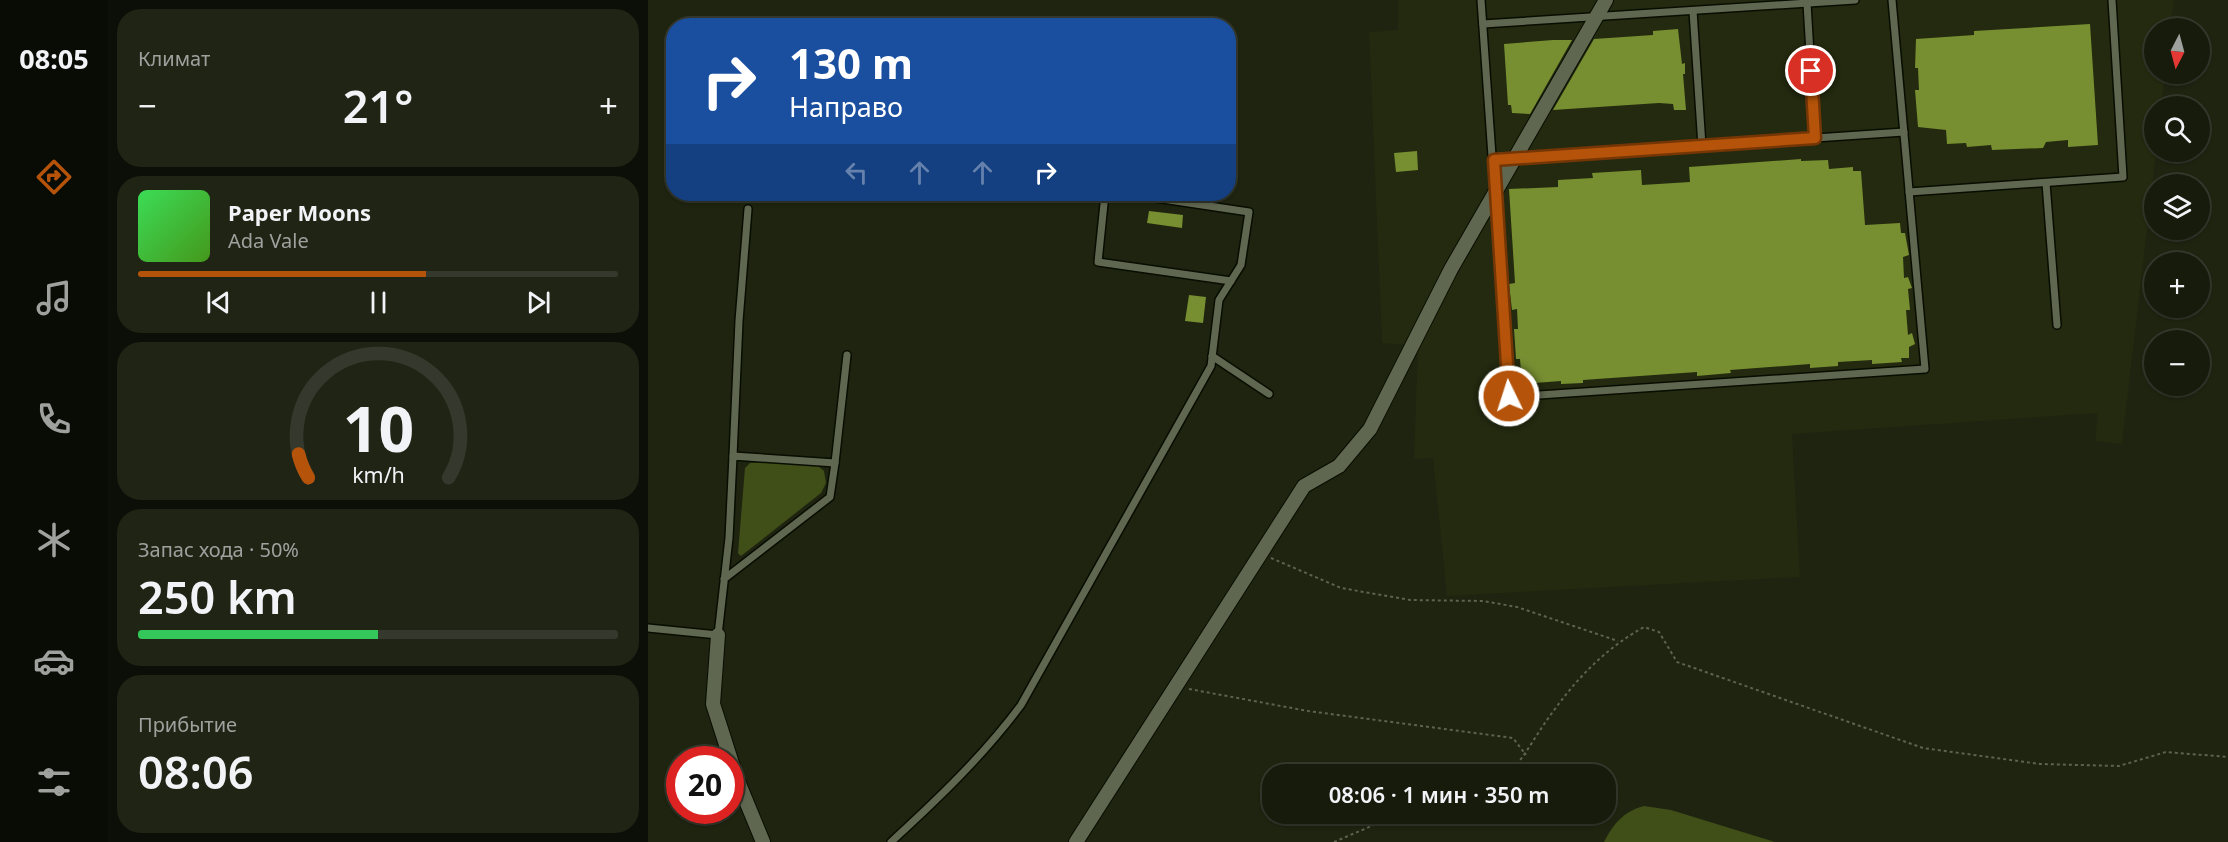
<!DOCTYPE html>
<html lang="ru">
<meta charset="utf-8">
<style>
:root{--surface:#161b0c;--page:#1f2415;--text:#f1f3f6;--muted:#9ea19d;--line:#35392d;--accent:#b45309}
body{margin:0;font-family:"Noto Sans",sans-serif;background:var(--page);color:var(--text);height:100vh;display:flex;flex-direction:column;font-size:22px;white-space:nowrap}
*{box-sizing:border-box;margin:0}
p{font-size:20px;color:var(--muted)}
.icon{flex:none;width:33px;height:33px;fill:none;stroke:currentColor;stroke-width:2;stroke-linecap:round;stroke-linejoin:round}
.map{position:relative;flex:1;overflow:hidden}
.details{display:flex;flex-direction:column;gap:9px;padding:9px;background:#0c0f07;width:540px}
.details>*{flex:none}
.guide{position:absolute;left:18px;top:18px;width:570px;height:183px;border-radius:24px;box-shadow:0 2px 4px #0004,0 0 0 2px var(--line);background:#1a4fa0;color:#fff;overflow:hidden}
.needle{width:39px;rotate:186deg}
.buttons{position:absolute;left:1496px;top:18px;display:grid;gap:12px}
.buttons a{display:grid;place-items:center;width:66px;height:66px;border-radius:50%;background:var(--surface);box-shadow:0 2px 4px #0004,0 0 0 2px var(--line);font-size:30px}
.speed{position:absolute;left:18px;top:746px;display:flex;gap:12px;font-size:30px;font-weight:700;text-align:center}
.speed>*{display:grid;place-content:center;width:78px;height:78px;border-radius:50%;background:var(--surface);box-shadow:0 2px 4px #0004,0 0 0 2px var(--line);line-height:1}
.speed .limit{border:9px solid #d22;background:#fff;color:#111}
.pin{position:absolute;display:grid;place-items:center;width:51px;height:51px;color:#fff;margin:-26px;border:3px solid #fff;border-radius:50%;box-shadow:0 2px 6px #0007}
.me{position:absolute;width:66px;margin:-33px;rotate:356deg;stroke-linejoin:round;filter:drop-shadow(0 0 4px #0008)}
.turn{display:flex;align-items:center;gap:21px;height:126px;padding:0 24px;font-size:27px}
.turn .icon{width:78px;height:78px;stroke-width:2.5}
.turn b{display:block;font-size:42px;line-height:51px}
.lanes{display:flex;align-items:center;height:57px;padding:0 24px;background:#0003;justify-content:center;gap:30px;direction:ltr}
.lanes .off{opacity:.35}
.big{font-size:45px;font-weight:600;line-height:1.1}
.details .widget{flex:1;display:flex;flex-direction:column;justify-content:center;gap:9px;min-width:0;padding:0 21px;border-radius:24px;background:var(--page)}
.details .dial{align-items:center;gap:0}
.dial svg{height:156px;overflow:visible;fill:none;stroke:var(--line);stroke-width:7;stroke-linecap:round;text-anchor:middle}
.dial text{fill:var(--text);stroke:none}
.song{display:flex;align-items:center;gap:18px}
.cover{width:72px;height:72px;border-radius:9px;background:linear-gradient(135deg,hsl(130 70% 55%),hsl(100 70% 35%))}
.played{height:6px;border-radius:3px;background:linear-gradient(90deg,var(--accent) 60%,var(--line) 60%)}
.keys{display:flex;justify-content:space-around;direction:ltr}
.heat{display:flex;justify-content:space-between;align-items:center;font-size:33px;direction:ltr}
.charge{height:9px;border-radius:4px;background:linear-gradient(90deg,#34c759 50%,var(--line) 0)}
.trip{position:absolute;left:614px;top:764px;width:354px;height:60px;border-radius:24px;background:var(--surface);box-shadow:0 2px 4px #0004,0 0 0 2px var(--line);font-weight:600;line-height:60px;text-align:center}
main{display:flex;flex:1;min-height:0}
.menu{display:flex;flex-direction:column;width:108px;justify-content:space-around;align-items:center;background:#090b05;color:var(--muted)}
.menu .icon{width:42px;height:42px}
.menu .on{color:var(--accent)}
.menu b{font-size:27px;color:var(--text)}
.map>svg:first-child{display:block}
.built{fill:#232a0f}
.green{fill:#404e18}
.building{fill:#778e31}
.lines{fill:none;stroke-linecap:round;stroke-linejoin:round}
.lane-casing{stroke:#080d00;stroke-width:10}
.street-casing{stroke:#080d00;stroke-width:16}
.path{stroke:#5d6251;stroke-width:2;stroke-dasharray:3 3;stroke-linecap:butt}
.lane{stroke:#606750;stroke-width:7}
.street{stroke:#606750;stroke-width:14}
.route-casing{stroke:#753606;stroke-width:15}
.route{stroke:#b45309;stroke-width:10}
</style>
<main>
<nav class="menu">
<b>08:05</b>
<svg class="icon on" aria-label="directions" viewBox="0 0 24 24"><path d="M12 3l9 9-9 9-9-9zM9 14v-3h6M13 9l2 2-2 2"/></svg>
<svg class="icon" aria-label="music" viewBox="0 0 24 24"><path d="M9 18V5l10-2v13"/><circle cx="6" cy="18" r="3"/><circle cx="16" cy="16" r="3"/></svg>
<svg class="icon" aria-label="phone" viewBox="0 0 24 24"><path d="M5 4h4l2 5-3 2q2 4 5 5l2-3 5 2v4C11 20 4 13 5 4z"/></svg>
<svg class="icon" aria-label="climate" viewBox="0 0 24 24"><path d="M12 3v18M4 7l16 10M4 17L20 7"/></svg>
<svg class="icon" aria-label="car" viewBox="0 0 24 24"><path d="M5 17H2v-5l4-1 3-4h7l3 4 3 1v5h-3M9 17h6M6 11h13"/><circle cx="7" cy="17" r="2"/><circle cx="17" cy="17" r="2"/></svg>
<svg class="icon" aria-label="filters" viewBox="0 0 24 24"><path d="M4 7h16M4 17h16"/><circle cx="9" cy="7" r="2"/><circle cx="15" cy="17" r="2"/></svg>
</nav>
<section class="details">
<div class="widget"><p>Климат</p>
<div class="heat"><a>−</a><b class="big">21°</b><a>+</a></div>
</div>
<div class="widget">
<div class="song"><i class="cover"></i><div><b>Paper Moons</b><p>Ada Vale</p></div></div>
<div class="played"></div>
<div class="keys"><svg class="icon" aria-label="previous" viewBox="0 0 24 24"><path d="M18 5L8 12l10 7zM5 5v14"/></svg><svg class="icon" aria-label="pause" viewBox="0 0 24 24"><path d="M8 5v14M16 5v14"/></svg><svg class="icon" aria-label="next" viewBox="0 0 24 24"><path d="M6 5l10 7-10 7zM19 5v14"/></svg></div>
</div>
<div class="widget dial"><svg viewBox="0 0 100 80">
<path d="M14 69A42 42 0 1 1 86 69"/>
<path d="M14 69A42 42 0 0 1 9 57" stroke="#b45309"/>
<text x="50" y="56" font-size="32" font-weight="700">10</text>
<text x="50" y="72" font-size="11">km/h</text>
</svg></div>
<div class="widget"><p>Запас хода · 50%</p><b class="big">250 km</b><div class="charge"></div></div>
<div class="widget"><p>Прибытие</p><b class="big">08:06</b></div>
</section>
<div class="map">
<svg width="1580" height="842" viewBox="0 0 1580 842">
<rect width="100%" height="100%" fill="#1e2410"/>
<polygon class="built" points="750,0 1526,0 1522,28 1506,28 1506,74 1517,74 1513,106 1506,106 1508,152 1474,444 1447,441 1450,413 1144,434 1152,577 799,596 785,458 766,459 770,346 734,343 721,32 750,30"/>
<g class="green">
<polygon points="115,462 170,466 176,471 178,483 173,493 93,556 90,553 97,468 102,463"/>
<path d="M996 806 1023 810 1127 842H956C965 824 976 811 996 806Z"/>
</g>
<g class="building">
<polygon points="1442,24 1450,145 1420,147 1420,140 1398,142 1395,148 1344,150 1343,145 1319,147 1318,143 1299,144 1298,130 1270,127 1267,90 1271,90 1270,68 1267,68 1268,39 1326,35 1326,31"/>
<polygon points="1030,29 1034,64 1037,63 1037,74 1035,74 1038,110 1026,110 1025,104 1011,103 905,110 946,39 1005,35 1005,31"/>
<polygon points="905,40 924,40 882,114 864,113 863,105 860,105 856,44"/>
<polygon points="769,151 770,170 748,172 746,153"/>
<polygon points="1153,159 1153,161 1180,160 1181,169 1205,167 1205,171 1213,171 1217,225 1252,223 1253,233 1257,233 1261,255 1255,257 1256,278 1260,277 1264,288 1260,289 1262,310 1258,310 1260,335 1264,333 1267,344 1261,347 1261,358 1253,358 1254,362 1224,364 1224,360 1190,362 1190,366 1162,368 1162,364 1082,370 1083,373 1049,376 1049,372 935,380 935,383 913,384 913,381 874,384 872,359 868,359 866,329 870,329 869,309 864,310 861,284 867,283 861,189 910,187 910,180 945,178 944,173 993,170 994,185 1042,182 1041,167"/>
<polygon points="501,211 535,215 534,228 499,223"/>
<polygon points="541,295 558,297 555,323 537,321"/>
</g>
<g class="lines">
<defs>
<g id="lane">
<polyline points="833,0 861,397 1277,369 1244,0"/>
<polyline points="1159,3 1167,138"/>
<polyline points="1045,11 1054,146"/>
<polyline points="835,24 1207,0"/>
<polyline points="846,160 1256,132"/>
<polyline points="1398,183 1409,325"/>
<polyline points="1261,192 1475,177 1464,0"/>
<polyline points="457,194 450,262 583,281"/>
<polyline points="564,356 621,394"/>
<polyline points="85,456 91,321 100,209"/>
<polyline points="187,463 199,355"/>
<polyline points="0,628 70,635 81,538 85,456 187,463 182,497 76,579"/>
<path d="M243 842C290 799 335 756 373 705L563 366 571 300 593 265 601 212 481 194"/>
</g>
<g id="street">
<polyline points="70,635 65,704 89,779 115,842"/>
<polyline points="428,842 656,486 691,466 722,429 803,269 958,0"/>
</g>
</defs>
<use href="#lane" class="lane-casing"/>
<use href="#street" class="street-casing"/>
<g class="path">
<polyline points="623,558 693,588 762,600 835,601 869,607 970,641"/>
<polyline points="541,689 660,711 865,738 878,755"/>
<path d="M861 774C878 755 889 733 904 713 929 678 958 648 996 627L1011 632 1029 662 1275 748 1392 764 1471 766 1518 752 1580 757"/>
<polyline points="686,842 754,813"/>
</g>
<use href="#lane" class="lane"/>
<use href="#street" class="street"/>
</g>
<g class="lines">
<defs>
<polyline id="route" points="861,396 846,160 1167,138 1163,71"/>
</defs>
<use href="#route" class="route-casing"/>
<use href="#route" class="route"/>
</g>
</svg>
<div class="buttons">
<a><svg class="needle" viewBox="-14 -14 28 28"><path d="M0-13l5 13h-10z" fill="#e53935"/><path d="M0 13l5-13h-10z" fill="#9ea19d"/></svg></a>
<a><svg class="icon" aria-label="search" viewBox="0 0 24 24"><circle cx="10" cy="10" r="6"/><path d="M15 15l6 6"/></svg></a>
<a><svg class="icon" aria-label="layers" viewBox="0 0 24 24"><path d="M12 4l9 5-9 5-9-5zM3 14l9 5 9-5"/></svg></a>
<a>+</a>
<a>−</a>
</div>
<div class="speed"><div class="limit">20</div></div>
<div class="pin" style="left:1163px;top:71px;background:#d93025"><svg class="icon" aria-label="arrive" viewBox="0 0 24 24"><path d="M6 21V4h12l-3 4 3 4H6"/></svg></div>
<svg class="me" style="left:861px;top:396px" viewBox="-20 -20 40 40"><circle r="17" fill="#b45309" stroke="#fff" stroke-width="3"/><path d="M0-11L8 9 0 5-8 9z" fill="#fff"/></svg>
<div class="trip">08:06 · 1 мин · 350 m</div>
<div class="guide">
<div class="turn"><svg class="icon" aria-label="right" viewBox="0 0 24 24"><path d="M7 20v-9h11M14 6l5 5-5 5"/></svg><div><b>130 m</b>Направо</div></div>
<div class="lanes"><svg class="icon off" aria-label="left" viewBox="0 0 24 24"><path d="M17 20v-9H6M10 6l-5 5 5 5"/></svg><svg class="icon off" aria-label="ahead" viewBox="0 0 24 24"><path d="M12 20V5M6 11l6-6 6 6"/></svg><svg class="icon off" aria-label="ahead" viewBox="0 0 24 24"><path d="M12 20V5M6 11l6-6 6 6"/></svg><svg class="icon" aria-label="right" viewBox="0 0 24 24"><path d="M7 20v-9h11M14 6l5 5-5 5"/></svg></div>
</div>
</div>
</main>
